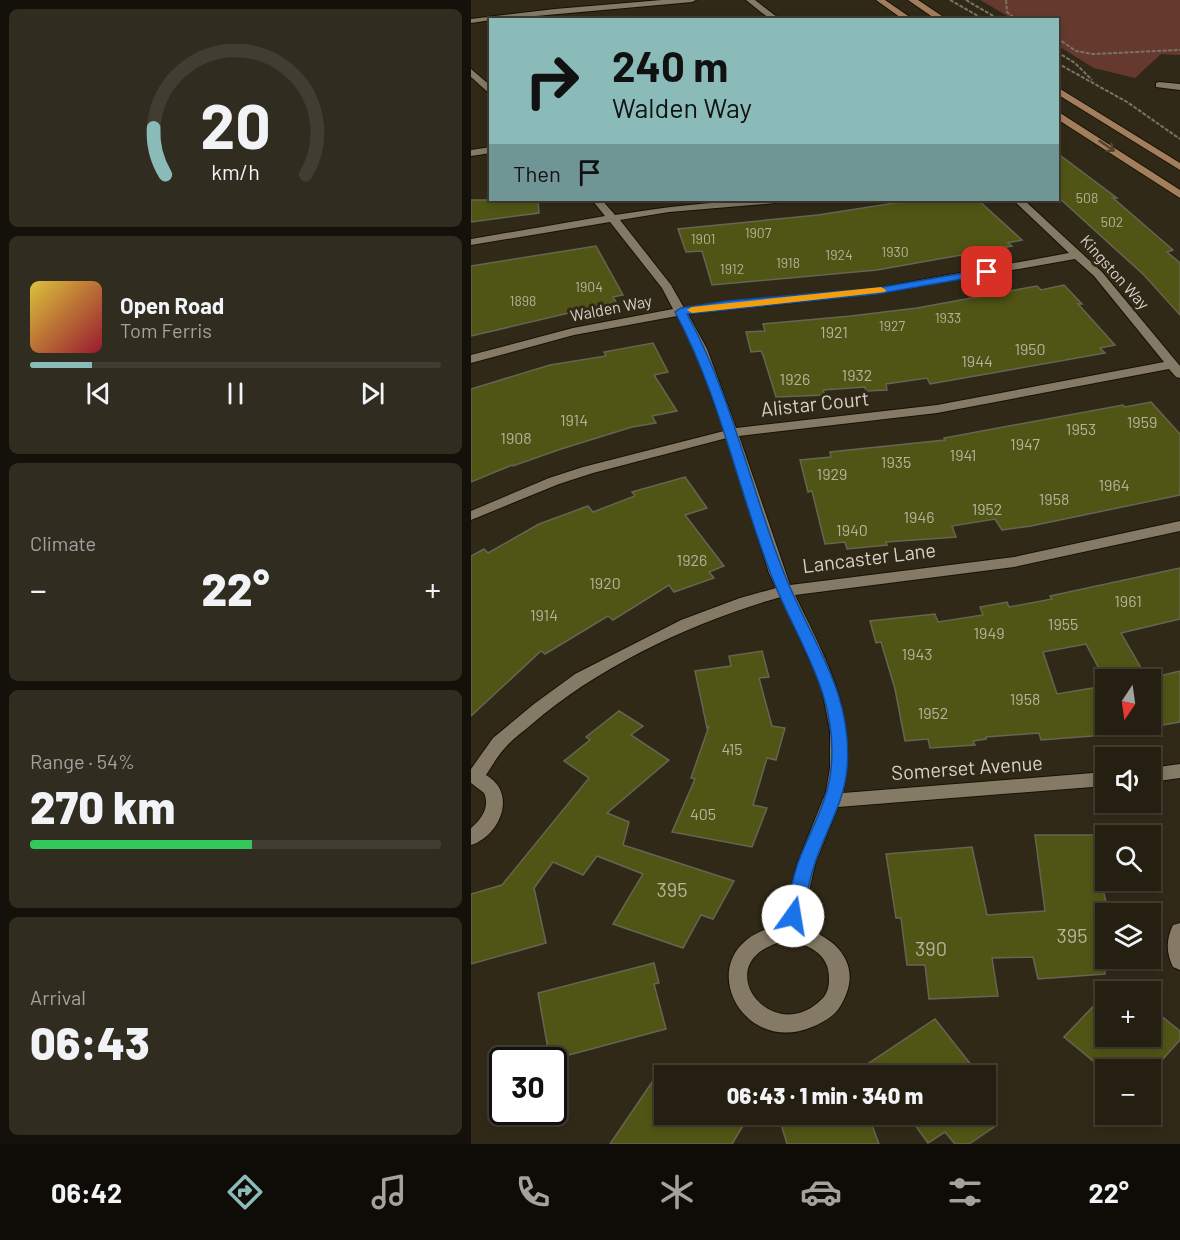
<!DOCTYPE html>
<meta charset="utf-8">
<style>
:root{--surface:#251f12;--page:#312c20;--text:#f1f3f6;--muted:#a3a29f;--line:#423d32;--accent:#8bbbb9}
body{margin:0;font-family:Barlow,sans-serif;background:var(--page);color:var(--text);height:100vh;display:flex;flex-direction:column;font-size:22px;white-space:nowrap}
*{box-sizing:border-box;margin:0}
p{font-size:20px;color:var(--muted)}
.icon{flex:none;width:33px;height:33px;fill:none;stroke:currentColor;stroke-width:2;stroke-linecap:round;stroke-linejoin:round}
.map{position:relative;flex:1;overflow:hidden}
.side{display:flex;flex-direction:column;gap:9px;padding:9px;background:#14110a;width:471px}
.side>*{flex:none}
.guide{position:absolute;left:18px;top:18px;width:570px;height:183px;border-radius:0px;box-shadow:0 3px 9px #0003,0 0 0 2px var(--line);background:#8bbbb9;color:#111;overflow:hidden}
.needle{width:39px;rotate:193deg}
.fabs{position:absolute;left:624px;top:669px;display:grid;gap:12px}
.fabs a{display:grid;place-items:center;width:66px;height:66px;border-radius:0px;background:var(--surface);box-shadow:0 3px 9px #0003,0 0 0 2px var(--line);font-size:30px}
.speed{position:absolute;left:18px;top:1047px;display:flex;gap:12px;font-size:30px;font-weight:700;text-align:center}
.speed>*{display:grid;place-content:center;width:78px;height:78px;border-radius:50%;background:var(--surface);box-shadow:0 3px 9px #0003,0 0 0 2px var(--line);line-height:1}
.speed .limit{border:3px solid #111;border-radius:9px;background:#fff;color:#111}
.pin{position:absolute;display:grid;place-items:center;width:51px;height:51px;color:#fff;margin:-26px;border-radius:12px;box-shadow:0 3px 9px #0006}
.me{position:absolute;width:66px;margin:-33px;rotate:13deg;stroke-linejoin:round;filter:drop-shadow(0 0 4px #0008)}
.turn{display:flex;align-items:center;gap:21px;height:126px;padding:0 24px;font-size:27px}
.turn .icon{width:78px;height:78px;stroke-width:2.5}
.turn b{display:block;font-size:42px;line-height:51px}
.then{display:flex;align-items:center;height:57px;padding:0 24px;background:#0003;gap:12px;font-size:22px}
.big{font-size:45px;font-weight:800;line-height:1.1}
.side .widget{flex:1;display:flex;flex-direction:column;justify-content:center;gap:9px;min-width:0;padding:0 21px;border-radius:9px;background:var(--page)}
.side .dial{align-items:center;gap:0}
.dial svg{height:156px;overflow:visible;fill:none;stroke:var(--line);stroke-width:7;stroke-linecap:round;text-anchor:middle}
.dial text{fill:var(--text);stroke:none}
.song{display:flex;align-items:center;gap:18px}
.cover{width:72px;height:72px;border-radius:9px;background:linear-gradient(135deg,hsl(50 70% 55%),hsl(350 70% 35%))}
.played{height:6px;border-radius:3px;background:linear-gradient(90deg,var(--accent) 15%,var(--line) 15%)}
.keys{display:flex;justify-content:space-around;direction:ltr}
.heat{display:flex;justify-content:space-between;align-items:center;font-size:33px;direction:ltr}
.charge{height:9px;border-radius:4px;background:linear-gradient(90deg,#34c759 54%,var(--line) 0)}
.trip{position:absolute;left:183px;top:1065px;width:342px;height:60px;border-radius:0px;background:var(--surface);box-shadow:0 3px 9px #0003,0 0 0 2px var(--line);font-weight:800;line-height:60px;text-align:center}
.tab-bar{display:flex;height:96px;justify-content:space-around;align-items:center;background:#0f0c07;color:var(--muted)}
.tab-bar .icon{width:42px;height:42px}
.tab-bar .current{color:var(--accent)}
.tab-bar b{font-size:27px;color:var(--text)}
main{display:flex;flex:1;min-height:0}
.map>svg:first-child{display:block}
.green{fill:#66392f}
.building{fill:#505515;stroke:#646652;stroke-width:1.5}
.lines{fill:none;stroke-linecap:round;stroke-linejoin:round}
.minor-casing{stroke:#191203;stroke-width:2}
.major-casing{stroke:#191203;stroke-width:2}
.path{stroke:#7a7365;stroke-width:2;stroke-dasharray:4 1.5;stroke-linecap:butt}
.minor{fill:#847a66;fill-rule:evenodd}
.major{fill:#a37e5c;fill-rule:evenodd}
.oneway{stroke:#53422c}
.route{fill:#1a73e8;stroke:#114b97;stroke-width:1.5}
.slow{fill:#f59e0b}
.labels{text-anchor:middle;stroke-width:6;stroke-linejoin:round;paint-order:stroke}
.far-number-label{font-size:14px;fill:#b5b39b}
.far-street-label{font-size:16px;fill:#d7d2c8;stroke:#312918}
.number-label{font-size:16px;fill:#b5b39b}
.street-label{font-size:20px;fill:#d7d2c8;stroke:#312918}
.near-number-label{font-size:20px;fill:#b5b39b}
</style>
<main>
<section class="side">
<div class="widget dial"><svg viewBox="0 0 100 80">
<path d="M14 69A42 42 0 1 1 86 69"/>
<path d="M14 69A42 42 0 0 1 8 45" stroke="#8bbbb9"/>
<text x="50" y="56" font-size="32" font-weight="700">20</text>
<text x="50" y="72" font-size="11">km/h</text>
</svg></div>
<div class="widget">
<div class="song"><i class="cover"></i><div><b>Open Road</b><p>Tom Ferris</p></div></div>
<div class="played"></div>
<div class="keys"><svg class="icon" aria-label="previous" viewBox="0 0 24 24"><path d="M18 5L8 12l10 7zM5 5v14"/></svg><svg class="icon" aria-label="pause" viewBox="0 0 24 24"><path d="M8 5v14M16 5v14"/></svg><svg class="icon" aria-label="next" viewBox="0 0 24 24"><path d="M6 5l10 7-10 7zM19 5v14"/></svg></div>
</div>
<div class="widget"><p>Climate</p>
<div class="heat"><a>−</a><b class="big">22°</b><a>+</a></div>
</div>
<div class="widget"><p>Range · 54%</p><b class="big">270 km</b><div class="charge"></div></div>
<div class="widget"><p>Arrival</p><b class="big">06:43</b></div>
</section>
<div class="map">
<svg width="709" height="1144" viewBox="0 0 709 1144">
<rect width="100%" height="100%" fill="#312918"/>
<polygon class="green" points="509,0 709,0 709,55 690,54 664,78 623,68 587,46 586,20 542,19"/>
<g class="building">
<polygon points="586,153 646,198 642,198 702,250 696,252 709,263 709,315 673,275 586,196"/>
<polygon points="0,200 67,200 68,213 0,222"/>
<polygon points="443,200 507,200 551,240 537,243 541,246 406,270 241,285 231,251 215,252 207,229 347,215"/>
<polygon points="125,246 152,295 142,297 145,302 0,336 0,266"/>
<polygon points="593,285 611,304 607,304 644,345 629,348 634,353 459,384 456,378 415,384 416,390 395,391 394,387 352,390 354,395 305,397 292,355 290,351 280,352 275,332 294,331 292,324 380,316 446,308 566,286 570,290"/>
<polygon points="182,343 197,372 183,375 206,411 181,416 185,423 161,427 90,449 42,466 41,465 0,482 0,389 79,365 135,356 133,352"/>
<polygon points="680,402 709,434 709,495 560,526 531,530 524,519 481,526 485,537 415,542 416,545 376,549 374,542 354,544 341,491 337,492 329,460 360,457 359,452 474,440 473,438 652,405 654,407"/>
<polygon points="214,477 236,508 214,515 253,566 238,572 243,578 203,592 198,585 142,620 137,616 74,654 70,651 0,716 0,556 13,549 17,553 68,524 117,506 122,512 164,496 161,492"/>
<polygon points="709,568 709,619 650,633 677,680 634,680 615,644 572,652 586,694 634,686 634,735 570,740 568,733 515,737 515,739 502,741 504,745 459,748 457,739 434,741 424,689 410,642 405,643 399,621 464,614 467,622 512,615 509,607 536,602 538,607 581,599 579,596"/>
<polygon points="291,651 298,677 288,678 301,726 314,728 305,760 296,758 282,805 296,808 281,847 201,832 224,779 220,778 238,726 236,728 224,671 260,666 258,656"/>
<polygon points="709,671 709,722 680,727 680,678"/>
<polygon points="148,711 172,726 160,735 198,760 136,813 158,822 152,845 263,881 242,919 230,915 212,948 142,924 172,874 126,856 112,875 82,862 63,888 75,943 0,964 0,894 31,885 118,778 93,761 119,740 115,737"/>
<polygon points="564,835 634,835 633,894 638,914 634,914 634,974 567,979 562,957 521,958 527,996 458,999 454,965 436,965 430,918 425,918 415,854 501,847 516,915 574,911"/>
<polygon points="183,963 188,983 183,984 195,1029 79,1060 67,993"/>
<polygon points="634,994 634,1036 680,1036 680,1008 709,1031 709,1040 682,1070 633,1070 593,1037"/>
<polygon points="464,1019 509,1076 407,1076 398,1063"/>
<polygon points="192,1066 211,1076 194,1076 194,1114 279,1114 261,1144 139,1144"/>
<polygon points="514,1111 526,1125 498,1144 484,1144 474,1132 457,1143 436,1114 514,1114"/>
<polygon points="307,1114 397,1114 408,1144 316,1144"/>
</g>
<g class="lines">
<defs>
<g id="minor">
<polygon points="191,0 225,0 221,2 20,20 0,23 0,19 84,9"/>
<polygon points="275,0 284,0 310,20 300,20"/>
<polygon points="0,69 20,86 20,95 0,77"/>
<polygon points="688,82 709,84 709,90 685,87 685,83"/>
<polygon points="20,147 20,153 0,156 0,150"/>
<path d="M121 200H131L144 215C199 206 254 200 310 200L305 203 198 212 149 220 200 285 213 308 406 288 598 253 542 200H553L631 272 709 366V378L705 377 698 369 466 413 268 436 319 585 543 557 709 521V531L543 567 324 595C355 660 389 717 372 793L634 772V786L367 807 344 864 330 927C367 938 393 966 370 1005 364 1016 353 1022 341 1027 265 1059 214 943 311 925L326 864 355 792 359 768V730L350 685 310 597C224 621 128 666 61 724 52 732 41 739 33 749 26 757 21 766 15 775 47 793 29 836 0 845V828C11 819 19 807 13 793L0 783V769L22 738 63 704 104 674 210 620 269 598 305 588 298 573 256 438 122 473 88 484 0 520V511L78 478 112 467 253 431 224 349 206 316 103 335 0 363V355L102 328 202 309 191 288 139 222 0 245V239L134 216ZM604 259 623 276 693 362 466 405 265 428 236 349 217 314 406 294ZM319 940C339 946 358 954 358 978 358 986 357 993 351 999 299 1051 230 956 319 940Z"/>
<polygon points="709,764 709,778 680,782 680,768"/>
<path d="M709 923V970L702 967C695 953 695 939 702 925Z"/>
</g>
<g id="major">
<polygon points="405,0 414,0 443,20 433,20"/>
<polygon points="437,0 447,0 477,20 466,20"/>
<polygon points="586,87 709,163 709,170 586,94"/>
<polygon points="586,111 709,190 709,198 586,119"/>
</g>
</defs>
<use href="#minor" class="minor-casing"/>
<use href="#major" class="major-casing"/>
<g class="path">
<polyline points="479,0 514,20"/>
<polyline points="495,0 529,20"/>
<polyline points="535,0 536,12 546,20"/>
<polyline points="586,38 605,51 622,54 709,50"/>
<polyline points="586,52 604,63 621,80"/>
<polyline points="586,63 656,102 709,139"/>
</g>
<use href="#minor" class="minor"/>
<use href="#major" class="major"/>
</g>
<defs><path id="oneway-shaft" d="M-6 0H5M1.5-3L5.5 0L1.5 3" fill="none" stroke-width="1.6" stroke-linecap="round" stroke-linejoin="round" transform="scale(1.5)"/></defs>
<use class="oneway" href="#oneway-shaft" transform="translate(636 146) rotate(34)"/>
<path class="route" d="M516 269 521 272 520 274 406 294 216 314C261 396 279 487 313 573 339 640 383 692 376 769 373 803 354 832 344 863 338 880 335 899 331 916L328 921 322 924 316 921 313 916C318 899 321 880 327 863 338 832 357 803 360 769 368 692 324 640 299 572 266 485 248 394 204 312L210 308 256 301 406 288Z"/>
<polygon class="slow" points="410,287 415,290 414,292 221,313 216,310 221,307"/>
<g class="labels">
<g class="far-number-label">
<text x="616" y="203">508</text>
<text x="641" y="227">502</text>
<text x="287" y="238">1907</text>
<text x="232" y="244">1901</text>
<text x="424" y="257">1930</text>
<text x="368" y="260">1924</text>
<text x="317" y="268">1918</text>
<text x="261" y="274">1912</text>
<text x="118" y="292">1904</text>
<text x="52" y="306">1898</text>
<text x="477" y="323">1933</text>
<text x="421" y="331">1927</text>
</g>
<g class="far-street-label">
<text transform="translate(644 272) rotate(48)" y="6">Kingston Way</text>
<text transform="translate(140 308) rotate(-11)" y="6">Walden Way</text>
</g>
<g class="number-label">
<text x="363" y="338">1921</text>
<text x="559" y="355">1950</text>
<text x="506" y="367">1944</text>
<text x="386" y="381">1932</text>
<text x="324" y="385">1926</text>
<text x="103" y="426">1914</text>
<text x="671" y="428">1959</text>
<text x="610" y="435">1953</text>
<text x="45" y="444">1908</text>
<text x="554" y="450">1947</text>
<text x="492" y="461">1941</text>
<text x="425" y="468">1935</text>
<text x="361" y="480">1929</text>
<text x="643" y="491">1964</text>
<text x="583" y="505">1958</text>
<text x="516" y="515">1952</text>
<text x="448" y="523">1946</text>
<text x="381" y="536">1940</text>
<text x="221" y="566">1926</text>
<text x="134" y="589">1920</text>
<text x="657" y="607">1961</text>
<text x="73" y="621">1914</text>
<text x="592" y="630">1955</text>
<text x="518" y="639">1949</text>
<text x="446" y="660">1943</text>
<text x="554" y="705">1958</text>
<text x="462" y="719">1952</text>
<text x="261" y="755">415</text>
<text x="232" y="820">405</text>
</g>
<g class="street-label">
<text transform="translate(344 404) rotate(-6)" y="7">Alistar Court</text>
<text transform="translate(398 558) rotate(-7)" y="7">Lancaster Lane</text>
<text transform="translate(496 768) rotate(-4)" y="7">Somerset Avenue</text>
</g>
<g class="near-number-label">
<text x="201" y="897">395</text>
<text x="601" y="943">395</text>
<text x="460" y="956">390</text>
</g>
</g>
</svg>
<div class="fabs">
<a><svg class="needle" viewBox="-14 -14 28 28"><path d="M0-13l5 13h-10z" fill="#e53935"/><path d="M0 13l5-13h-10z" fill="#a3a29f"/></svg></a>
<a><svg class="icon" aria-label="sound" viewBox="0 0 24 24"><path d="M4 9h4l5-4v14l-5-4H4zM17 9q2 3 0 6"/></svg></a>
<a><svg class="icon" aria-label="search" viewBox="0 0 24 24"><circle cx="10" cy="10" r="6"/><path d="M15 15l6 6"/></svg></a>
<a><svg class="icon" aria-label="layers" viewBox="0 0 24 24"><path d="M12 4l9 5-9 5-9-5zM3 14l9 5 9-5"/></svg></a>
<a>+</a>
<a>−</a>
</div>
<div class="speed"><div class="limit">30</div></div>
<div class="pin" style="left:516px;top:272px;background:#d93025"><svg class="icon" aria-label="arrive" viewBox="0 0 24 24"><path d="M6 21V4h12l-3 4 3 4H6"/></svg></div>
<svg class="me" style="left:322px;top:916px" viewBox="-20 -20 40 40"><circle r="19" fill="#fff"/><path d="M0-13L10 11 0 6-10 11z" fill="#1a73e8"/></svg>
<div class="trip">06:43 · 1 min · 340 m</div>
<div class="guide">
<div class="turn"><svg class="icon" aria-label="right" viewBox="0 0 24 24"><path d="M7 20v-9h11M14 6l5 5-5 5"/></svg><div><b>240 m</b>Walden Way</div></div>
<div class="then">Then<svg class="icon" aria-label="arrive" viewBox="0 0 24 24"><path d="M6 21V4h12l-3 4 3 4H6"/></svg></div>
</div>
</div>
</main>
<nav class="tab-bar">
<b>06:42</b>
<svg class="icon current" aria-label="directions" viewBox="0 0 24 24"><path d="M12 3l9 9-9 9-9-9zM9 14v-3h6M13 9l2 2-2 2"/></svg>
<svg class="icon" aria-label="music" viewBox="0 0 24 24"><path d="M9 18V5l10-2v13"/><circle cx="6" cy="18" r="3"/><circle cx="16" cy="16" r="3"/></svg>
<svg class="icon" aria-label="phone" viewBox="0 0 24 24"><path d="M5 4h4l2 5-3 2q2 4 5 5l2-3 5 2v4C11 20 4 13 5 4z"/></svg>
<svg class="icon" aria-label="climate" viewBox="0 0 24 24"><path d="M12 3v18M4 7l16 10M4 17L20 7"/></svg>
<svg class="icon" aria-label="car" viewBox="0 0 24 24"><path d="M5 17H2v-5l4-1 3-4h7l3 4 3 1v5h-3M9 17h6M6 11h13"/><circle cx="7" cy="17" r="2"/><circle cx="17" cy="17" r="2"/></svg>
<svg class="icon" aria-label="filters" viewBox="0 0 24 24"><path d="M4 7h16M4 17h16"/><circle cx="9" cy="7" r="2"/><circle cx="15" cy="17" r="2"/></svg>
<b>22°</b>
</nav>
